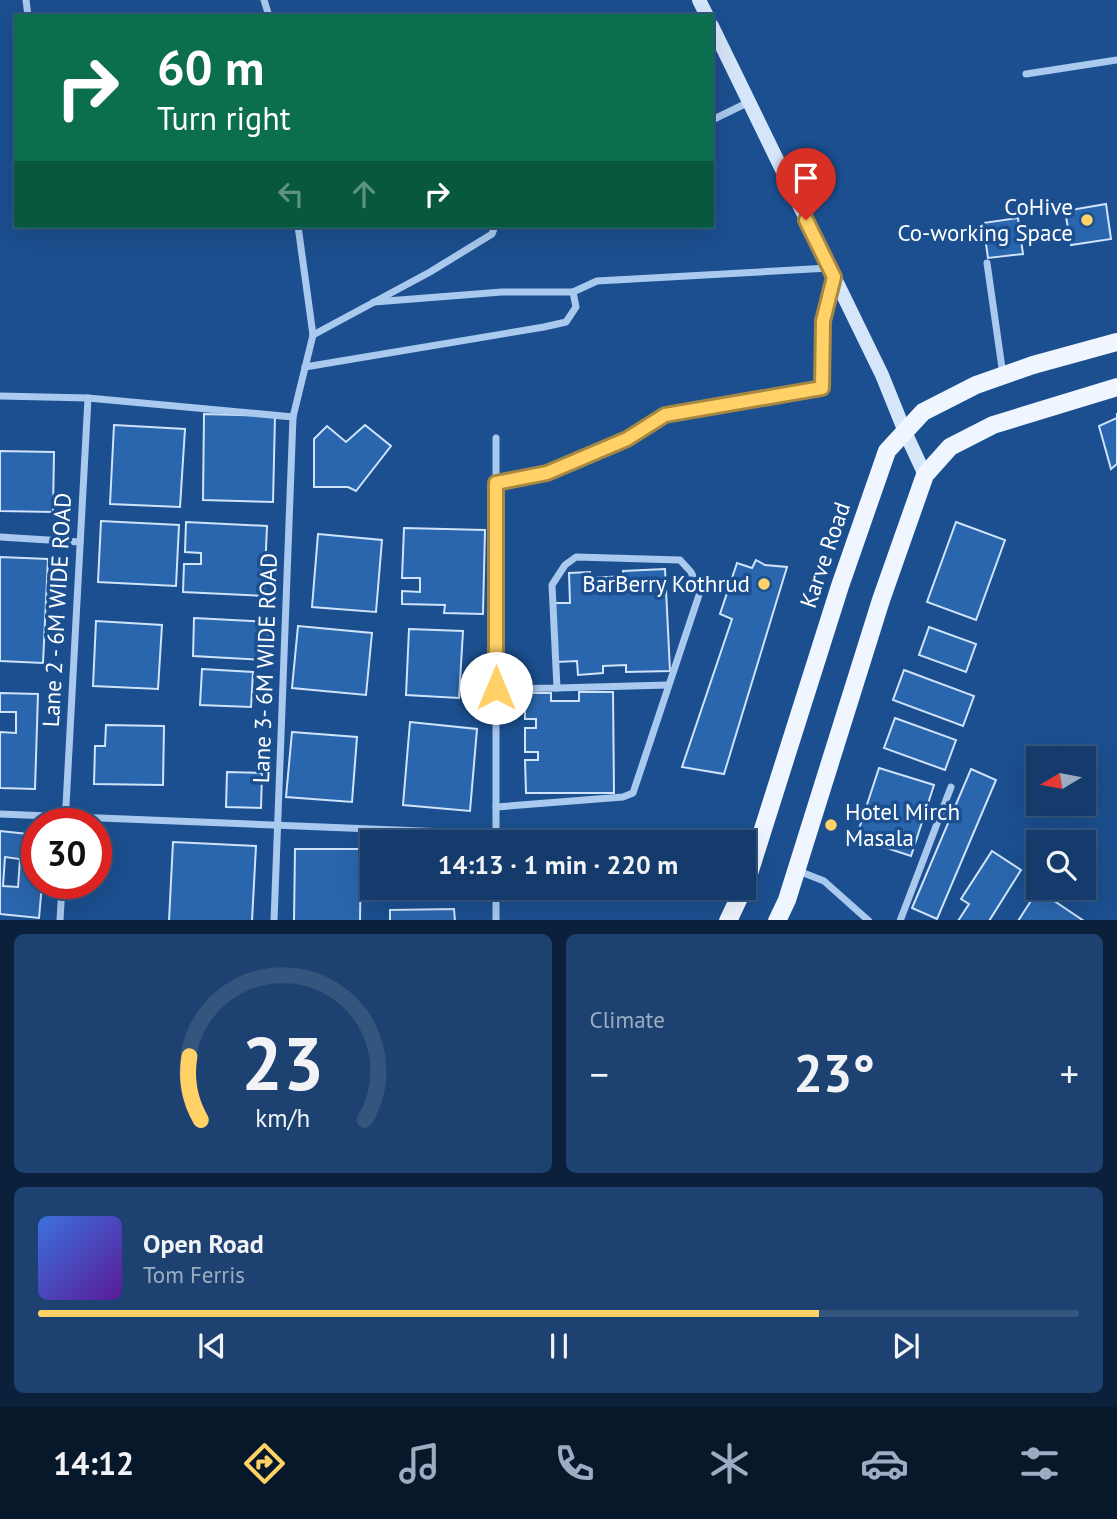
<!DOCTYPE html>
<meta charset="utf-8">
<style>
:root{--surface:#143b6b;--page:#1d4271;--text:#f1f3f6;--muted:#9dadc1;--line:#33557e;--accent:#ffd166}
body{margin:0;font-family:"PT Sans",sans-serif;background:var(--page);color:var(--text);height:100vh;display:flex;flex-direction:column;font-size:26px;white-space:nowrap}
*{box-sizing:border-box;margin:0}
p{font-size:23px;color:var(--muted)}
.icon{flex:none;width:38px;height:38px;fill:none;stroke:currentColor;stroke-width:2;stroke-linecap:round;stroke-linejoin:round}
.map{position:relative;height:920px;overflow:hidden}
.details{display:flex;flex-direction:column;gap:14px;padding:14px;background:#0b203b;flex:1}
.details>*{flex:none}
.guide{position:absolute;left:14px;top:14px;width:700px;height:214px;border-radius:0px;box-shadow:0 7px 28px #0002,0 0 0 2px var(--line);background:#0b6e4f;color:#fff;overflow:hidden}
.needle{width:46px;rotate:260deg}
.tools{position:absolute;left:1026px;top:746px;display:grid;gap:14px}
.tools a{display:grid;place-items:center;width:70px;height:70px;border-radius:0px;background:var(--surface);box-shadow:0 7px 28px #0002,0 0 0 2px var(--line);font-size:35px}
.speed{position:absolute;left:21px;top:808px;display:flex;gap:14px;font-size:35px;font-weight:700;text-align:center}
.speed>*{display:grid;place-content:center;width:91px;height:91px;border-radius:50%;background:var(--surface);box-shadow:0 7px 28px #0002,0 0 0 2px var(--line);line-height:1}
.speed .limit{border:10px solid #d22;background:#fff;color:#111}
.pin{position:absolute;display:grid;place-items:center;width:60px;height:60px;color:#fff;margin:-72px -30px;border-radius:50% 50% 50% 0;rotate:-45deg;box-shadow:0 0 7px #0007}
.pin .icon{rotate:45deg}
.me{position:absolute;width:77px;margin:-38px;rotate:0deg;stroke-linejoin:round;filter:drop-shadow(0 0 5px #0008)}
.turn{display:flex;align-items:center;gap:24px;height:147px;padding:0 28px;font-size:32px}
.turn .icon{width:91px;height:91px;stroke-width:2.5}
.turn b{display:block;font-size:49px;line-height:60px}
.lanes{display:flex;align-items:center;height:66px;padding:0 28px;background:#0003;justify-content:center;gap:35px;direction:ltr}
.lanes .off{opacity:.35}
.big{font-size:52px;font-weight:600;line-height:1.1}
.details .card{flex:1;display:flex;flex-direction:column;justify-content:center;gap:10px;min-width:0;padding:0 24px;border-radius:10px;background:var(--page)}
.details .dial{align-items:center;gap:0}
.dial svg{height:182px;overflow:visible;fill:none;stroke:var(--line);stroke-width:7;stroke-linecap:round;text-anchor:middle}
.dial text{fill:var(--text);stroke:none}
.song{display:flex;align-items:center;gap:21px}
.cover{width:84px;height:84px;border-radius:10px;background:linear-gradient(135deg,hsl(220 70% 55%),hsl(270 70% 35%))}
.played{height:7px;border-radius:4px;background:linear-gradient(90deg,var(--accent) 75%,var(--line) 75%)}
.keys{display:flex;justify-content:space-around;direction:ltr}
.heat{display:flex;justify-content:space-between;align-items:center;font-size:38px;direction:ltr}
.details .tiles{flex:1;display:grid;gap:14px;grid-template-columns:1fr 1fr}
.card:last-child{grid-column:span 2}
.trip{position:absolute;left:360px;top:830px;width:396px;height:70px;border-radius:0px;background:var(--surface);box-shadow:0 7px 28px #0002,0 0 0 2px var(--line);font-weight:600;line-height:70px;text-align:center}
.dock{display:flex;height:112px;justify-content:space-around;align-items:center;background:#08182b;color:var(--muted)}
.dock .icon{width:49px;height:49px}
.dock .on{color:var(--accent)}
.dock b{font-size:32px;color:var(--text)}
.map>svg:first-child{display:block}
.building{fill:#2a66ad;stroke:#cfe3fa;stroke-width:2;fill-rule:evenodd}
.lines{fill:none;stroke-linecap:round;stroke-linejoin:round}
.street{stroke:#a9c9ee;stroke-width:7}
.secondary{stroke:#d6e6fa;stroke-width:14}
.primary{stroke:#f0f6ff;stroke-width:18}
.route-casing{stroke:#a68842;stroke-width:18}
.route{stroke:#ffd166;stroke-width:12}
.poi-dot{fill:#ffd166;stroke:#1b4f8f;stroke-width:2.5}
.labels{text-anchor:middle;stroke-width:7;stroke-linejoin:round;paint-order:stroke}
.poi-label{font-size:23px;fill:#fff;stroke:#1b4f8f;text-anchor:end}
.street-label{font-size:23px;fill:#fff;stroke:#1b4f8f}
</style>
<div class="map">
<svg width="1117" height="921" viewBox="0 0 1117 921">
<rect width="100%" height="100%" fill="#1b4f8f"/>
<g class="building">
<polygon points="1106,204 1111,239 1071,245 1065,211"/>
<polygon points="1018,218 1023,254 988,258 983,223"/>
<polygon points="1117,413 1117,464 1111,469 1099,426 1117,418"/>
<polygon points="204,414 275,416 273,502 203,500"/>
<polygon points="114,425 185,429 180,507 110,504"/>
<polygon points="365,425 391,446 356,491 348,487 314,487 314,439 327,426 346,442"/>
<polygon points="0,451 54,452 53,512 0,511"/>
<polygon points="101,521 179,525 176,586 98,582"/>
<polygon points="186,522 267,526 264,596 183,592 184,564 201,564 201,553 185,552"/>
<polygon points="956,522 1005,540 976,620 927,602"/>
<polygon points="404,528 485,530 483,614 444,613 445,605 402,604 402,591 420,592 420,578 402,578"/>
<polygon points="318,534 382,540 376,612 312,607"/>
<polygon points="0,557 48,559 43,663 0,661"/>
<polygon points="756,560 765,565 787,567 724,774 682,767 732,619 720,614 737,563 752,568"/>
<polygon points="665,569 670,671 626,672 626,665 603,666 603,673 578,675 577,661 557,662 554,603 570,603 569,573 590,572 591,578 624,576 623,571"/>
<polygon points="194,618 269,622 267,660 193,656"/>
<polygon points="96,621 162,625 158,689 93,686"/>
<polygon points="298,626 372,633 366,695 292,688"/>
<polygon points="929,627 976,644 966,672 919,655"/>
<polygon points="409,629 463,631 459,698 406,695"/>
<polygon points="202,669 253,672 251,707 200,705"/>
<polygon points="904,670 974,696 963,726 893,700"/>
<polygon points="579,692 613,692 614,793 526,793 525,760 538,760 538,752 525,752 525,728 536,728 536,719 525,719 525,693 551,693 551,701 579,701"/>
<polygon points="0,693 38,694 35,789 0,788 0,732 16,733 16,712 0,712"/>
<polygon points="895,718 956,740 945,770 884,748"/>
<polygon points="410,722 477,729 470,811 403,805"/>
<polygon points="106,725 164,726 163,785 94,784 95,746 105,746"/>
<polygon points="292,732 357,737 352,802 286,797"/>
<polygon points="879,768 934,785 911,856 856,838"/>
<polygon points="971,769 996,780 937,919 912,908"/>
<polygon points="227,772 262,773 261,808 226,807"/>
<path d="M0 831 37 835V884H42L39 918 0 914ZM5 857 20 859 18 887 3 886Z"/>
<polygon points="173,842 256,846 252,921 169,921"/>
<polygon points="295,849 361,849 360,921 294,921"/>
<polygon points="992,851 1021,870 989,921 958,921 969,904 961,899"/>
<polygon points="1038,890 1084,921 1018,921"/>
<polygon points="454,909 455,921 390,921 390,910"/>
</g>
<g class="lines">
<g class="street">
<polyline points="26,0 28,16"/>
<polyline points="264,0 269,16"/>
<polyline points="1026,74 1117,60"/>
<polyline points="712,120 749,102"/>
<polyline points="987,263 1003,375"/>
<polyline points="573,292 597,281 829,268"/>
<polyline points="313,335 430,272 492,234 495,226"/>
<polyline points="305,367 544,327 566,322 576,307 573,292 502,292 374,302"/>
<polyline points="0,396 88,398 293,417"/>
<polyline points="496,438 496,842"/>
<polyline points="496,483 547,473 627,439 665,415 822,388 823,321 833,278"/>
<polyline points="0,537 80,542"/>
<polyline points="557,688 668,685"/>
<polyline points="496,807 623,797 633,793 700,592 691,572 680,560 576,557 565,565 552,585 557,688 496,689"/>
<polyline points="0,814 496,834"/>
<polyline points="65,824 88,398"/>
<polyline points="796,870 824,881 869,921"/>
<polyline points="496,887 496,921"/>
<polyline points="60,921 62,884"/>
<polyline points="274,921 293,417 313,335 298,226"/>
<polyline points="900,921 951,787"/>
</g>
<g class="secondary">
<polyline points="699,0 707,16"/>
<polyline points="712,26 882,375 905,432 925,475"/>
</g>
<g class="primary">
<polyline points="728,921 746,883 840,586 887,451 923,412 976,385 1033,365 1117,342"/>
<polyline points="777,921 787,900 881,600 925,475 950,447 993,425 1117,387"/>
</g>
</g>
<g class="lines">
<defs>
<polyline id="route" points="496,688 496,483 547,473 627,439 665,415 822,388 823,321 834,277 806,220"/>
</defs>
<use href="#route" class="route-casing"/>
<use href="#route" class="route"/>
</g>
<g class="poi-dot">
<circle cx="1087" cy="220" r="7"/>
<circle cx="764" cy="584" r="7"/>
<circle cx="831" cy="825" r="7"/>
</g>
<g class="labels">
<g class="poi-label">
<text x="1073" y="215">CoHive<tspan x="1073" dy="26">Co-working Space</tspan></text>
<text x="750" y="592">BarBerry Kothrud</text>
<text x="845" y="820" text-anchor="start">Hotel Mirch<tspan x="845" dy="26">Masala</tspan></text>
</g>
<g class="street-label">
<text transform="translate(825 555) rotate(-71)" y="8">Karve Road</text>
<text transform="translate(57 610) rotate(-87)" y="8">Lane 2 - 6M WIDE ROAD</text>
<text transform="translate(265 668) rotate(-88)" y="8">Lane 3- 6M WIDE ROAD</text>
</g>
</g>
</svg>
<div class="tools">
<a><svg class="needle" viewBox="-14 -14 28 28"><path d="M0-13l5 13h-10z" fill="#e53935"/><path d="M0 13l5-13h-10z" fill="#9dadc1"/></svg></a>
<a><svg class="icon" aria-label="search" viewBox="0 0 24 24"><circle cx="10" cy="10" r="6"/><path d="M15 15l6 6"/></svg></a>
</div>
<div class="speed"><div class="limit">30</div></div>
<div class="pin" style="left:806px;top:220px;background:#d93025"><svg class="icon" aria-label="arrive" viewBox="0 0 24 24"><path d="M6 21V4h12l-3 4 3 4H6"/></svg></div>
<svg class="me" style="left:496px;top:688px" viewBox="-20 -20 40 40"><circle r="19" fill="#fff"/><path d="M0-13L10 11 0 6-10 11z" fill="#ffd166"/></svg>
<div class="trip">14:13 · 1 min · 220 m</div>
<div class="guide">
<div class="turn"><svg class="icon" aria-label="right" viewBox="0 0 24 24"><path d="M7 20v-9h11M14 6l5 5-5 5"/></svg><div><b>60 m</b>Turn right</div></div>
<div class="lanes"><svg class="icon off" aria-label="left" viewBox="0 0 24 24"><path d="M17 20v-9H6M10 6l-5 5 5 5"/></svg><svg class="icon off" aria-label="ahead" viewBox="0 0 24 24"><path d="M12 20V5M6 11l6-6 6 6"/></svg><svg class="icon" aria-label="right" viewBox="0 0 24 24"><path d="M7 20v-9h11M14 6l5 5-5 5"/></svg></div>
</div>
</div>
<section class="details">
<div class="tiles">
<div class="card dial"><svg viewBox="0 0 100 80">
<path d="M14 69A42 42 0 1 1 86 69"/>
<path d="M14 69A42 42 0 0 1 9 41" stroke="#ffd166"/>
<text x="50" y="56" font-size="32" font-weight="700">23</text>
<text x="50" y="72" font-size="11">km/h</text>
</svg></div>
<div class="card"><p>Climate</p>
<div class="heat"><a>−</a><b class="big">23°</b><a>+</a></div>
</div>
<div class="card">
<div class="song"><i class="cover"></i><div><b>Open Road</b><p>Tom Ferris</p></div></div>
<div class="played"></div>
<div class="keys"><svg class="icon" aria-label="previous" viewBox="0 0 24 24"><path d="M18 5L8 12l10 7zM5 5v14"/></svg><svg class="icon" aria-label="pause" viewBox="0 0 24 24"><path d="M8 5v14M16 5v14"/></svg><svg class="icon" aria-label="next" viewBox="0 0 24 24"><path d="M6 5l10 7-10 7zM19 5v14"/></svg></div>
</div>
</div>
</section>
<nav class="dock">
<b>14:12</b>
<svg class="icon on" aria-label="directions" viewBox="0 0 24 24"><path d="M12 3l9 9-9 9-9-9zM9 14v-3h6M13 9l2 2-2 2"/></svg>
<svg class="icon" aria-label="music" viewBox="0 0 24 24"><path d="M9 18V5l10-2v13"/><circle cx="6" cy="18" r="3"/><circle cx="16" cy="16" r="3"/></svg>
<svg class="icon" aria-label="phone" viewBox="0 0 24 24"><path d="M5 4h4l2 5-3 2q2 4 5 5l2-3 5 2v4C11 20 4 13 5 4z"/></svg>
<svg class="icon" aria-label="climate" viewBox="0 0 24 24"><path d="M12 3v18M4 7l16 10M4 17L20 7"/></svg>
<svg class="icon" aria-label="car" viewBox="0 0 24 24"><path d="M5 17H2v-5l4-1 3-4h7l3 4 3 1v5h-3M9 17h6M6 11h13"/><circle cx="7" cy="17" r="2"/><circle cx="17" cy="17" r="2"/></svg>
<svg class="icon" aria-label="filters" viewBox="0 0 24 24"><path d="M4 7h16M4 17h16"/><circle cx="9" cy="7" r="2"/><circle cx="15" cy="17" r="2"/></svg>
</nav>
